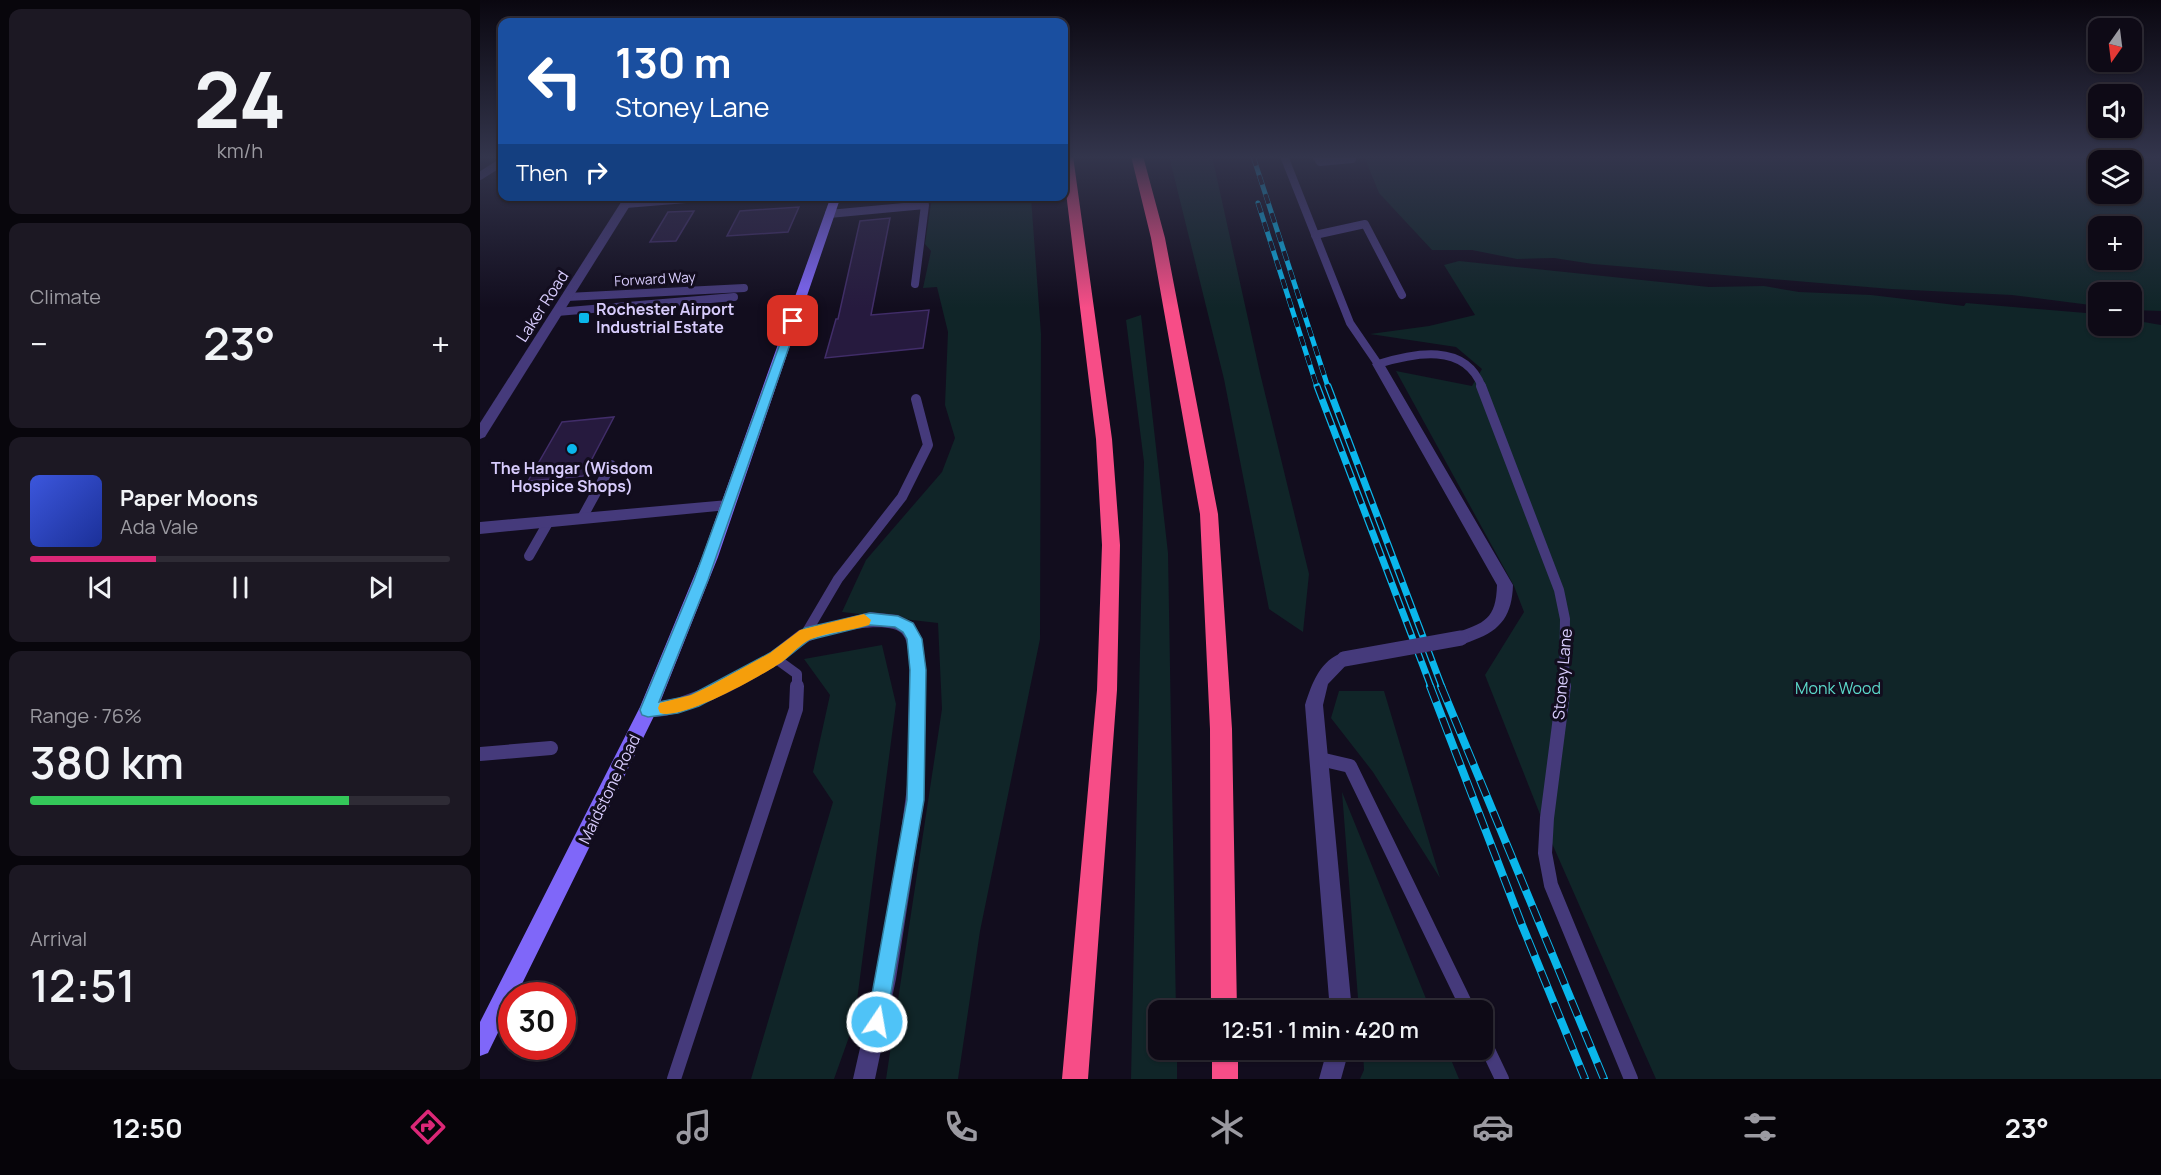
<!DOCTYPE html>
<meta charset="utf-8">
<style>
:root{--surface:#0e0a16;--page:#1c1823;--text:#f1f3f6;--muted:#9b9aa1;--line:#2e2b35;--accent:#db2777}
body{margin:0;font-family:Manrope,sans-serif;background:var(--page);color:var(--text);height:100vh;display:flex;flex-direction:column;font-size:22px;white-space:nowrap}
*{box-sizing:border-box;margin:0}
p{font-size:20px;color:var(--muted)}
.icon{flex:none;width:33px;height:33px;fill:none;stroke:currentColor;stroke-width:2;stroke-linecap:round;stroke-linejoin:round}
.map{position:relative;flex:1;overflow:hidden}
.sheet{display:flex;flex-direction:column;gap:9px;padding:9px;background:#08060c;width:480px}
.sheet>*{flex:none}
.banner{position:absolute;left:18px;top:18px;width:570px;height:183px;border-radius:12px;box-shadow:0 2px 4px #0004,0 0 0 2px var(--line);background:#1a4fa0;color:#fff;overflow:hidden}
.needle{width:39px;rotate:194deg}
.controls{position:absolute;left:1608px;top:18px;display:grid;gap:12px}
.controls a{display:grid;place-items:center;width:54px;height:54px;border-radius:12px;background:var(--surface);box-shadow:0 2px 4px #0004,0 0 0 2px var(--line);font-size:30px}
.speed{position:absolute;left:18px;top:982px;display:flex;gap:12px;font-size:30px;font-weight:700;text-align:center}
.speed>*{display:grid;place-content:center;width:78px;height:78px;border-radius:50%;background:var(--surface);box-shadow:0 2px 4px #0004,0 0 0 2px var(--line);line-height:1}
.speed .limit{border:9px solid #d22;background:#fff;color:#111}
.pin{position:absolute;display:grid;place-items:center;width:51px;height:51px;color:#fff;margin:-26px;border-radius:12px;box-shadow:0 3px 9px #0006}
.me{position:absolute;width:66px;margin:-33px;rotate:12deg;stroke-linejoin:round;filter:drop-shadow(0 0 4px #0008)}
.turn{display:flex;align-items:center;gap:21px;height:126px;padding:0 18px;font-size:27px}
.turn .icon{width:78px;height:78px;stroke-width:2.5}
.turn b{display:block;font-size:42px;line-height:51px}
.then{display:flex;align-items:center;height:57px;padding:0 18px;background:#0003;gap:12px;font-size:22px}
.big{font-size:45px;font-weight:600;line-height:1.1}
.sheet .widget{flex:1;display:flex;flex-direction:column;justify-content:center;gap:9px;min-width:0;padding:0 21px;border-radius:12px;background:var(--page)}
.sheet .dial{align-items:center;gap:0}
.dial b{font-size:78px;line-height:1}
.song{display:flex;align-items:center;gap:18px}
.cover{width:72px;height:72px;border-radius:9px;background:linear-gradient(135deg,hsl(230 70% 55%),hsl(230 70% 35%))}
.played{height:6px;border-radius:3px;background:linear-gradient(90deg,var(--accent) 30%,var(--line) 30%)}
.keys{display:flex;justify-content:space-around;direction:ltr}
.heat{display:flex;justify-content:space-between;align-items:center;font-size:33px;direction:ltr}
.charge{height:9px;border-radius:4px;background:linear-gradient(90deg,#34c759 76%,var(--line) 0)}
.trip{position:absolute;left:668px;top:1000px;width:345px;height:60px;border-radius:12px;background:var(--surface);box-shadow:0 2px 4px #0004,0 0 0 2px var(--line);font-weight:600;line-height:60px;text-align:center}
.tab-bar{display:flex;height:96px;justify-content:space-around;align-items:center;background:#060409;color:var(--muted)}
.tab-bar .icon{width:42px;height:42px}
.tab-bar .on{color:var(--accent)}
.tab-bar b{font-size:27px;color:var(--text)}
main{display:flex;flex:1;min-height:0}
.map>svg:first-child{display:block}
.green{fill:#102528;fill-rule:evenodd}
.building{fill:#261a3e;stroke:#412d69;stroke-width:1.5}
.lines{fill:none;stroke-linecap:round;stroke-linejoin:round}
.service-far2{stroke:#453a7b;stroke-width:8}
.service-far1{stroke:#453a7b;stroke-width:10}
.service{stroke:#453a7b;stroke-width:14}
.minor{fill:#453a7b;fill-rule:evenodd}
.secondary{fill:#7f67f9;fill-rule:evenodd}
.motorway{fill:#f74d87;fill-rule:evenodd}
.rail-far2-casing{stroke:#0ab6eb;stroke-width:5}
.rail-far1-casing{stroke:#0ab6eb;stroke-width:7}
.rail-casing{stroke:#0ab6eb;stroke-width:8}
.rail-far2{stroke:#120d1e;stroke-width:4;stroke-dasharray:10;stroke-linecap:butt}
.rail-far1{stroke:#120d1e;stroke-width:4.5;stroke-dasharray:14;stroke-linecap:butt}
.rail{stroke:#120d1e;stroke-width:6;stroke-dasharray:17;stroke-linecap:butt}
.minor-bridge{stroke:#453a7b;stroke-width:15}
.route{fill:#4fc3f7;stroke:#337fa1;stroke-width:1.5}
.slow{fill:#f59e0b}
.poi-dot{fill:#0ab6eb;stroke:#120d1e;stroke-width:2}
.labels{text-anchor:middle;stroke-width:6;stroke-linejoin:round;paint-order:stroke}
.far-street-label{font-size:14px;fill:#d8ccfd;stroke:#120d1e}
.street-label{font-size:16px;fill:#d8ccfd;stroke:#120d1e}
.poi-label{font-size:16px;font-weight:bold;fill:#d8ccfd;stroke:#120d1e;text-anchor:start}
.park-label{font-size:16px;fill:#5cd9ca;stroke:#120d1e}
</style>
<main>
<section class="sheet">
<div class="widget dial"><b>24</b><p>km/h</p></div>
<div class="widget"><p>Climate</p>
<div class="heat"><a>−</a><b class="big">23°</b><a>+</a></div>
</div>
<div class="widget">
<div class="song"><i class="cover"></i><div><b>Paper Moons</b><p>Ada Vale</p></div></div>
<div class="played"></div>
<div class="keys"><svg class="icon" aria-label="previous" viewBox="0 0 24 24"><path d="M18 5L8 12l10 7zM5 5v14"/></svg><svg class="icon" aria-label="pause" viewBox="0 0 24 24"><path d="M8 5v14M16 5v14"/></svg><svg class="icon" aria-label="next" viewBox="0 0 24 24"><path d="M6 5l10 7-10 7zM19 5v14"/></svg></div>
</div>
<div class="widget"><p>Range · 76%</p><b class="big">380 km</b><div class="charge"></div></div>
<div class="widget"><p>Arrival</p><b class="big">12:51</b></div>
</section>
<div class="map">
<svg width="1681" height="1079" viewBox="0 0 1681 1079">
<rect width="100%" height="100%" fill="#120d1e"/>
<g class="green">
<polygon points="689,156 732,156 780,373 829,574 823,632 789,609 744,379"/>
<path d="M884 156H1681V311L1652 310V292H1618V306L1532 295 1411 289 1113 264 1074 258 1037 259 992 250H952L899 193ZM1618 160H1652V194H1618ZM1618 226H1652V260H1618Z"/>
<polygon points="452,197 551,197 561,334 560,639 500,931 478,1079 406,1079 462,709 458,623 362,612 386,560 462,472 475,438 465,405 468,332 457,287 443,288 451,251 445,244"/>
<polygon points="979,261 1229,287 1284,286 1319,292 1391,295 1484,306 1486,303 1618,314 1618,326 1652,326 1652,320 1681,325 1681,1079 1176,1079 1067,832 1005,675 1044,612 1034,586 916,371 992,386 1002,369 976,347 890,334 949,326 995,315 964,265"/>
<polygon points="661,315 688,553 696,1011 678,1011 678,1050 697,1050 697,1079 651,1079 664,462 646,320"/>
<polygon points="402,645 416,704 374,1023 354,1079 271,1079 353,802 333,772 350,695 324,659"/>
<polygon points="859,691 904,691 960,878 893,772 851,718"/>
<polygon points="862,792 951,1011 879,1011"/>
<polygon points="883,1050 967,1050 979,1079 880,1079 884,1070"/>
</g>
<g class="building">
<polygon points="319,207 308,232 247,236 260,211"/>
<polygon points="214,211 196,241 170,242 188,212"/>
<polygon points="410,218 391,315 449,310 443,348 345,358 356,319 358,319 380,221"/>
<polygon points="134,417 103,476 48,481 82,422"/>
</g>
<g class="lines">
<g class="service-far2">
<path d="M804 156 870 323 898 364C934 353 985 342 1002 387"/>
<polyline points="836,156 840,162 872,159"/>
<polyline points="0,176 22,162"/>
<polyline points="146,204 242,196"/>
<polyline points="349,214 445,205 435,284"/>
<polyline points="835,235 885,224 922,295"/>
<polyline points="87,297 264,288"/>
<polyline points="77,312 254,297"/>
</g>
<g class="service-far1">
<polyline points="1001,386 1079,590 1085,619 1084,687"/>
<polyline points="102,518 131,465"/>
<polyline points="49,556 69,521"/>
<polyline points="325,635 358,579 422,497 448,445 436,399"/>
<polyline points="295,658 317,674 317,687"/>
</g>
<g class="service">
<polyline points="1084,686 1067,818 1065,853 1071,885 1151,1079"/>
<polyline points="0,754 71,748"/>
<polyline points="840,759 870,766 989,1011"/>
<polyline points="1002,1037 1022,1079"/>
<polyline points="194,1079 316,709 317,686"/>
</g>
<g class="minor">
<polygon points="145,196 156,196 5,437 0,439 0,423"/>
<path d="M898 360 904 364 1033 585C1032 614 1022 630 994 640 987 643 982 645 975 643L973 638 975 633C1005 623 1016 619 1017 585L892 364Z"/>
<polygon points="248,500 255,505 248,510 0,534 0,522"/>
<path d="M390 612 418 615 434 623 442 639 446 670 444 800 416 979 395 1079H373C394 988 413 895 425 802 430 770 428 735 429 702 429 686 433 648 423 635 412 618 344 633 328 642 318 648 310 657 299 664 272 681 193 727 162 715L159 710 162 705 197 698 230 686 289 653 319 630Z"/>
<path d="M864 652 870 654 872 659 848 684 843 705 872 1011H850L825 705C832 683 840 660 864 652Z"/>
<polygon points="847,1050 869,1050 861,1079 839,1079"/>
</g>
<polygon class="secondary" points="351,196 361,196 238,557 177,710 36,996 32,996 32,1004 8,1053 0,1056 0,1022 160,707 222,557"/>
<g class="motorway">
<polygon points="584,156 593,156 632,439 640,545 637,690 608,1079 582,1079 617,690 622,545 616,439 584,176"/>
<polygon points="651,156 663,156 685,238 738,514 752,729 757,1011 731,1011 730,729 720,514 671,238"/>
<rect x="732" y="1050" width="26" height="29"/>
</g>
<defs>
<g id="rail-far2">
<polyline points="773,156 848,387"/>
<polyline points="778,203 837,387"/>
</g>
<g id="rail-far1">
<polyline points="837,386 951,687"/>
<polyline points="848,386 962,687"/>
</g>
<g id="rail">
<polyline points="950,686 1042,925 1105,1079"/>
<polyline points="961,686 1124,1079"/>
</g>
</defs>
<use href="#rail-far2" class="rail-far2-casing"/>
<use href="#rail-far1" class="rail-far1-casing"/>
<use href="#rail" class="rail-casing"/>
<use href="#rail-far2" class="rail-far2"/>
<use href="#rail-far1" class="rail-far1"/>
<use href="#rail" class="rail"/>
<polyline class="minor-bridge" points="864,659 981,638"/>
</g>
<linearGradient id="sky" x2="0" y2="1"><stop stop-color="#0a0710"/><stop offset="0.51" stop-color="#33354c"/><stop offset="1" stop-color="#33354c" stop-opacity="0"/></linearGradient>
<rect width="1681" height="308" fill="url(#sky)"/>
<polygon class="route" points="309,319 318,321 228,580 179,702 209,696 290,653 325,628 390,613 418,616 433,623 442,639 446,670 444,800 406,1022 404,1029 397,1031 390,1029 387,1022 427,800 430,670 427,639 423,632 415,627 390,625 329,640 301,662 219,706 198,713 168,717 162,715 160,710 214,580"/>
<path class="slow" d="M384 614 391 620 389 625C370 631 349 632 331 639 320 644 311 655 302 662 281 676 202 721 180 713L178 708 180 703 211 695 230 686 290 653 320 630Z"/>
<g class="poi-dot">
<rect x="98" y="312" width="12" height="12" rx="3"/>
<circle cx="92" cy="449" r="6"/>
</g>
<g class="labels">
<g class="far-street-label">
<text transform="translate(175 279) rotate(-3)" y="5">Forward Way</text>
</g>
<g class="street-label">
<text transform="translate(62 306) rotate(-57)" y="6">Laker Road</text>
<text transform="translate(1082 674) rotate(-85)" y="6">Stoney Lane</text>
<text transform="translate(129 789) rotate(-64)" y="6">Maidstone Road</text>
</g>
<g class="poi-label">
<text x="116" y="315">Rochester Airport<tspan x="116" dy="18">Industrial Estate</tspan></text>
<text x="92" y="474" text-anchor="middle">The Hangar (Wisdom<tspan x="92" dy="18">Hospice Shops)</tspan></text>
</g>
<g class="park-label">
<text x="1358" y="694">Monk Wood</text>
</g>
</g>
</svg>
<div class="controls">
<a><svg class="needle" viewBox="-14 -14 28 28"><path d="M0-13l5 13h-10z" fill="#e53935"/><path d="M0 13l5-13h-10z" fill="#9b9aa1"/></svg></a>
<a><svg class="icon" aria-label="sound" viewBox="0 0 24 24"><path d="M4 9h4l5-4v14l-5-4H4zM17 9q2 3 0 6"/></svg></a>
<a><svg class="icon" aria-label="layers" viewBox="0 0 24 24"><path d="M12 4l9 5-9 5-9-5zM3 14l9 5 9-5"/></svg></a>
<a>+</a>
<a>−</a>
</div>
<div class="speed"><div class="limit">30</div></div>
<div class="pin" style="left:313px;top:321px;background:#d93025"><svg class="icon" aria-label="arrive" viewBox="0 0 24 24"><path d="M6 21V4h12l-3 4 3 4H6"/></svg></div>
<svg class="me" style="left:397px;top:1022px" viewBox="-20 -20 40 40"><circle r="17" fill="#4fc3f7" stroke="#fff" stroke-width="3"/><path d="M0-11L8 9 0 5-8 9z" fill="#fff"/></svg>
<div class="trip">12:51 · 1 min · 420 m</div>
<div class="banner">
<div class="turn"><svg class="icon" aria-label="left" viewBox="0 0 24 24"><path d="M17 20v-9H6M10 6l-5 5 5 5"/></svg><div><b>130 m</b>Stoney Lane</div></div>
<div class="then">Then<svg class="icon" aria-label="right" viewBox="0 0 24 24"><path d="M7 20v-9h11M14 6l5 5-5 5"/></svg></div>
</div>
</div>
</main>
<nav class="tab-bar">
<b>12:50</b>
<svg class="icon on" aria-label="directions" viewBox="0 0 24 24"><path d="M12 3l9 9-9 9-9-9zM9 14v-3h6M13 9l2 2-2 2"/></svg>
<svg class="icon" aria-label="music" viewBox="0 0 24 24"><path d="M9 18V5l10-2v13"/><circle cx="6" cy="18" r="3"/><circle cx="16" cy="16" r="3"/></svg>
<svg class="icon" aria-label="phone" viewBox="0 0 24 24"><path d="M5 4h4l2 5-3 2q2 4 5 5l2-3 5 2v4C11 20 4 13 5 4z"/></svg>
<svg class="icon" aria-label="climate" viewBox="0 0 24 24"><path d="M12 3v18M4 7l16 10M4 17L20 7"/></svg>
<svg class="icon" aria-label="car" viewBox="0 0 24 24"><path d="M5 17H2v-5l4-1 3-4h7l3 4 3 1v5h-3M9 17h6M6 11h13"/><circle cx="7" cy="17" r="2"/><circle cx="17" cy="17" r="2"/></svg>
<svg class="icon" aria-label="filters" viewBox="0 0 24 24"><path d="M4 7h16M4 17h16"/><circle cx="9" cy="7" r="2"/><circle cx="15" cy="17" r="2"/></svg>
<b>23°</b>
</nav>
